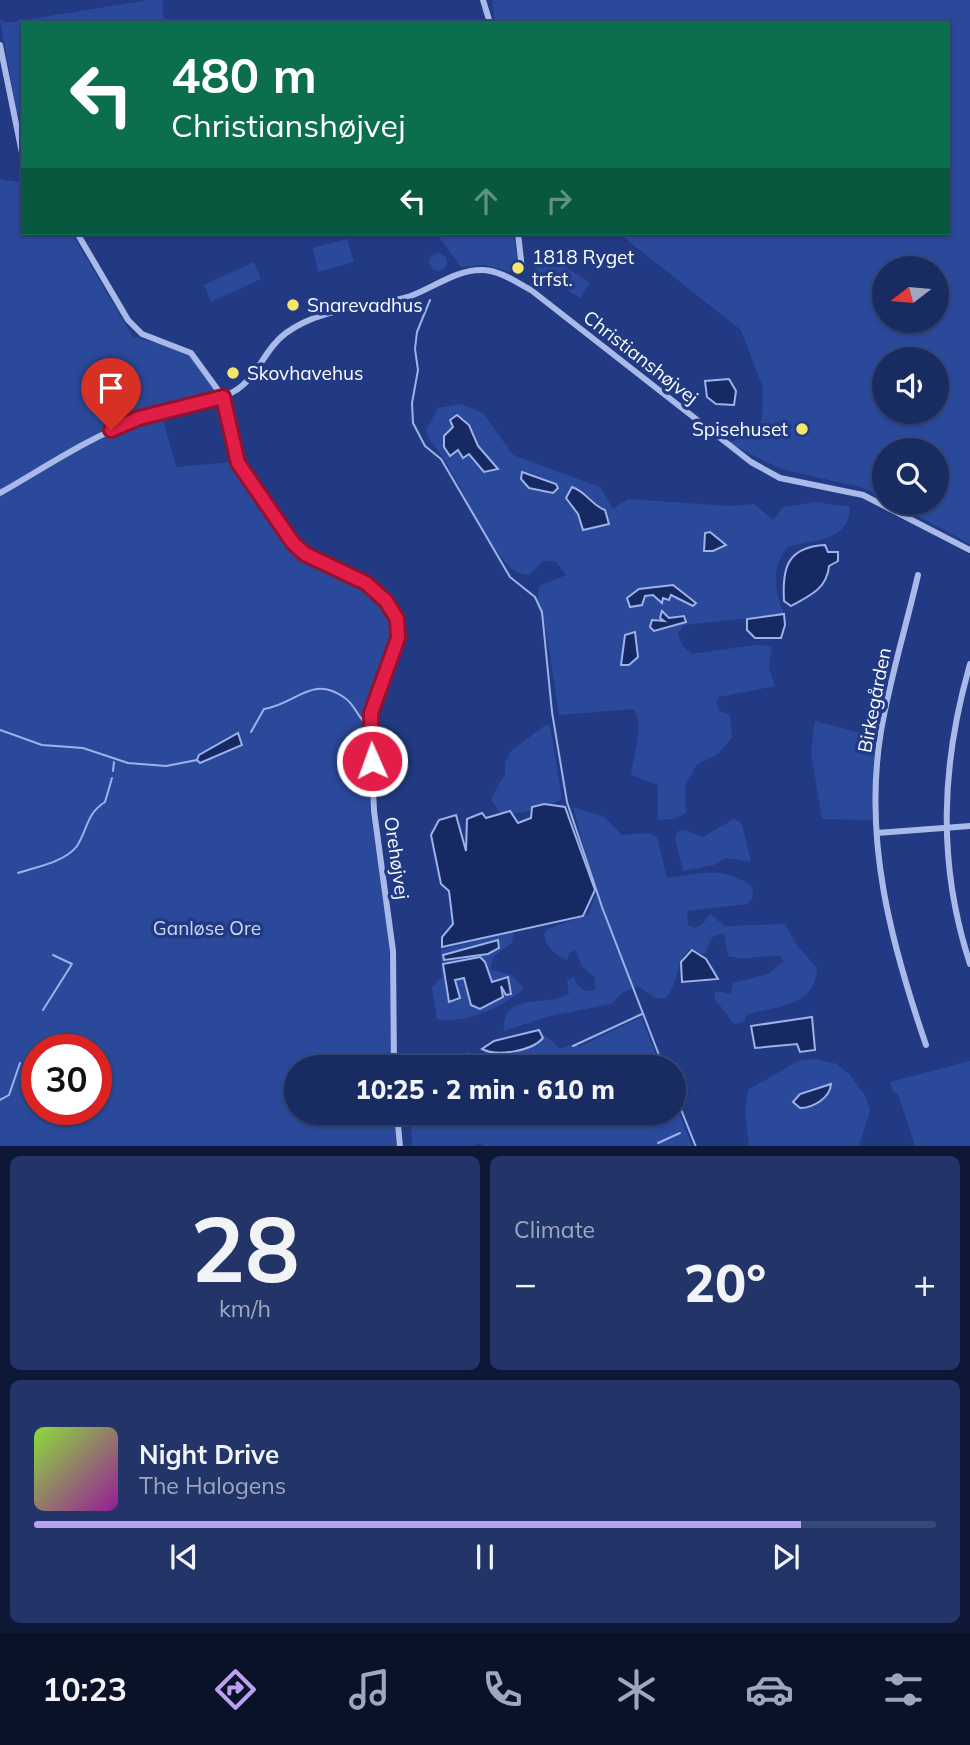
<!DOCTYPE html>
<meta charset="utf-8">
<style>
:root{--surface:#192c62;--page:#223468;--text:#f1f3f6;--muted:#9fa7be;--line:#374877;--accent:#bca0f2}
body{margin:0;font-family:Mulish,sans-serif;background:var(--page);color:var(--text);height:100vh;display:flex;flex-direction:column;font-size:26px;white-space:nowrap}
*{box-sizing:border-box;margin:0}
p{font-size:23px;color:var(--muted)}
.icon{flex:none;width:38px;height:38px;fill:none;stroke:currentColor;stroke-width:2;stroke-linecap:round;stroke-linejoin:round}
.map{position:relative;height:1146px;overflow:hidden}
.sheet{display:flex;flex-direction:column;gap:10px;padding:10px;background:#0e1836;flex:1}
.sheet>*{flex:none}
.top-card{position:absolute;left:21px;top:21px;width:929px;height:214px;border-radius:0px;box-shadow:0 2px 5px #0004,0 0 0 2px var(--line);background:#0b6e4f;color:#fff;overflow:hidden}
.needle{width:46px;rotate:254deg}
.tools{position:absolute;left:872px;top:256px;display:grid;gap:14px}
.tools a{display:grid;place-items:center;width:77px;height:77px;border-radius:50%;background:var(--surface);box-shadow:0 2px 5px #0004,0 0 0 2px var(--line);font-size:35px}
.speed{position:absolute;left:21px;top:1034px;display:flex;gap:14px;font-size:35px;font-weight:700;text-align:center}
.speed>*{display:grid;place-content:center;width:91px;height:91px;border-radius:50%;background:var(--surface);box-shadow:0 2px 5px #0004,0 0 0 2px var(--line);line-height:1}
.speed .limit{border:10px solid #d22;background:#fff;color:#111}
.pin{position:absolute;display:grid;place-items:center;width:60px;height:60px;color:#fff;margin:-72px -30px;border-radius:50% 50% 50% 0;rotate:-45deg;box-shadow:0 0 7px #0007}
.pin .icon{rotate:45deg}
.me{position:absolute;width:77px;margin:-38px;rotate:358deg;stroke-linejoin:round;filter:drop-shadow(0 0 5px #0008)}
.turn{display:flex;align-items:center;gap:24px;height:147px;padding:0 35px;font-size:32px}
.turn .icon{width:91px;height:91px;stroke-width:2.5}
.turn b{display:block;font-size:49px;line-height:60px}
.lanes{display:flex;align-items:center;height:66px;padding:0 35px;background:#0003;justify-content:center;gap:35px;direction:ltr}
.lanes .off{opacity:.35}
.big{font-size:52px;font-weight:800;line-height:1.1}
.sheet .card{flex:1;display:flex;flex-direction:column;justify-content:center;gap:10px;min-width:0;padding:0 24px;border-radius:10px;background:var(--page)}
.sheet .dial{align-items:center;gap:0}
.dial b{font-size:91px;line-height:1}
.song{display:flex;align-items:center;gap:21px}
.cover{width:84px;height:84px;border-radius:10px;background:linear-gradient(135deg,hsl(90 70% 55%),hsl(300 70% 35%))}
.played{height:7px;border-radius:4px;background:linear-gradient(90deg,var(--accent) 85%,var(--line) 85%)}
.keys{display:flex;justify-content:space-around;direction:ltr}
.heat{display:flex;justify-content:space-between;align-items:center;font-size:38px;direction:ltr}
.sheet .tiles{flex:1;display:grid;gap:10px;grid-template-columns:1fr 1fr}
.card:last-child{grid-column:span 2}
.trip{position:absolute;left:284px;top:1055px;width:402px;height:70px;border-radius:35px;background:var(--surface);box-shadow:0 2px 5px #0004,0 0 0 2px var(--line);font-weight:800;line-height:70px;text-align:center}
.tabs{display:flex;height:112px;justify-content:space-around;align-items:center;background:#0a1227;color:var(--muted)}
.tabs .icon{width:49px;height:49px}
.tabs .on{color:var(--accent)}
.tabs b{font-size:32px;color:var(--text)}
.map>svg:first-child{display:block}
.green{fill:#2b499b;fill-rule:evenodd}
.water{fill:#172962;stroke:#9db2e9;stroke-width:2}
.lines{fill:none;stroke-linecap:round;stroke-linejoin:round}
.stream{stroke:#9db2e9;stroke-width:2}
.minor{stroke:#a9bae8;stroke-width:6}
.route-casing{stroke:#92132f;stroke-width:18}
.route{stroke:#e11d48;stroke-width:12}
.poi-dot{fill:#f5e66a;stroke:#213a83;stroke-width:2.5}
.labels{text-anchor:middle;stroke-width:7;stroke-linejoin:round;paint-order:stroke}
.poi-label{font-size:19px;fill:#fff;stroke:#213a83;text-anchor:start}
.street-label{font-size:19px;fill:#fff;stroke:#213a83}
.park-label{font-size:19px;fill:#cdd8f6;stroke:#213a83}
</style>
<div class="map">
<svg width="970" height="1147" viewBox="0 0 970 1147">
<rect width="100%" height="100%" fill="#213a83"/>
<g class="green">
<polygon points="149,0 162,0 164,23 23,23 23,108 17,115 0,19 5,23"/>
<path d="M492 0H970V544L892 502H936V450H884V498L864 488 781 469 729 443 753 431 762 419 763 388 741 330 618 233H948V23H495ZM884 268H936V320H884ZM884 359H936V411H884Z"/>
<path d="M0 179 23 183V233H67L74 237 133 337 185 350 218 392 162 416 176 467 234 462 303 554 365 585 380 597 396 620 397 637 367 717 370 812 389 929 392 1067 296 1068V1113H395L396 1146H0ZM116 388 134 394 123 408 110 404ZM37 1050H96V1110H37Z"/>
<polygon points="514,233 518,262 515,273 485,265 461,267 437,234"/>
<polygon points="347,239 354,262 318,272 313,248"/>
<polygon points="544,253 590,283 580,298 534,269"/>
<circle cx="438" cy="262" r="9"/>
<polygon points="254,262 261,279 211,302 204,285"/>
<path d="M461 404 483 413 513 455 600 487 613 509 628 499 730 506 754 504 773 520 784 507 816 502 850 507C849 542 815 539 787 547 771 570 774 589 784 614L684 625 678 633 682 645 691 654 755 645 772 646 769 668 775 686 719 697 716 703 720 711 730 715 732 738 718 754 697 764 685 786 686 813 673 819 658 820V785L631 775C633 756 645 726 634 709L559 715 546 630 538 606 539 586 566 575 555 561H543L530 575C522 574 516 573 510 567 482 539 464 491 443 458 437 447 429 443 426 430L438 408ZM469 424 478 446 498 469 458 450 451 456 447 431ZM528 472 555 484 526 487ZM584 491 597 507 578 520ZM673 585 695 603 682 601 671 595 657 599 654 595 645 596 643 600 628 598 639 589ZM684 616 686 622 654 631 669 618Z"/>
<polygon points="815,721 876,737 872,820 822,819 811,753"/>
<path d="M550 725 562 799C549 807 514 816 500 813L491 799 505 774V763L511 751 544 726Z"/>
<path d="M573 807 605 817 622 835 649 833 657 837 667 878C700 874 725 864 753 888L752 899 747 904 687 911 688 925 695 928 702 925 710 914 725 926 785 924 796 944 817 968C816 1006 776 1007 747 1014L744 1022 734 1024 715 999V991L731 994 733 983 768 974 784 961 780 956C762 955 746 961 728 956L724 934C708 934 711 943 705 954L688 950C675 965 679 983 666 998H656L637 986 622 993 611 1004 550 1016 504 1031C501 990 548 1008 569 994L567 981 574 976 577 985 585 991 595 990V978L582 966 575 950 570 953 567 960C554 954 547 949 544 934L548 929 589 914 596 894Z"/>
<polygon points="734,819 742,824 751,862 726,858 714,865 683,871 675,838 678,831 684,830 703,837"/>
<path d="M514 931 512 943 494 956 490 969 512 975 524 989C500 1008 467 1024 437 1019L432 987 442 977 441 950ZM485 962 492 982 508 977 511 993 502 986V992L471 1005 465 978 455 979V988L443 976 444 970Z"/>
<polygon points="641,1017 661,1067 485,1067 482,1055 486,1052 496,1053 543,1038 542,1035 549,1038 559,1049 577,1043 579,1047"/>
<path d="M814 1059 837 1064 850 1075 866 1097 870 1111 859 1146H749L745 1112 748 1090 798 1061ZM831 1084 828 1093 812 1107 800 1094Z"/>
<polygon points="970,1061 970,1146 915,1146 898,1094 893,1092 890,1082"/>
<polygon points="674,1100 692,1146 485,1147 480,1143 471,1146 412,1146 411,1118 422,1113 674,1113"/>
</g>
<g class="water">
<polygon points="729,379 736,391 734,405 716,404 707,397 705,381"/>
<polygon points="457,415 469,425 478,446 498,469 484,472 469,454 463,458 458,450 450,456 444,447 444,436 453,427 450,420"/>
<polygon points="522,472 556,484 558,488 553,493 529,488 521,479"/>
<path d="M572 487C587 492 591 505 605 510L609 524 583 530 578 514 566 498Z"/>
<polygon points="710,532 726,545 713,551 704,551 705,533"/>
<path d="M825 545 828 552H838V561L829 566C827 589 809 596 791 606L784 601C782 568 787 547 825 545Z"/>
<polygon points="673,585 696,603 693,606 671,595 669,600 663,598 662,603 653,595 645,596 642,605 630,607 627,598 639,589"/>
<polygon points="662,611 669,618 684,616 686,622 654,631 650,627 652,620 664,621 660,618"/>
<polygon points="784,614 785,625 781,638 755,638 747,630 747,619"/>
<polygon points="635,632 638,657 629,665 621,665 625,635"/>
<polygon points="238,733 242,745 200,763 197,760 199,755"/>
<polygon points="544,804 565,807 595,890 583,916 442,947 442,937 453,924 449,891 441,884 431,835 439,820 456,815 466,851 467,819 482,813 486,818 510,811 518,823 531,818 532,807"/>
<polygon points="498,940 499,948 488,954 444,960 443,955"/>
<polygon points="692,950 706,959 718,979 682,982 681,962"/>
<polygon points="480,957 485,962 492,982 508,977 511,994 506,995 501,986 503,997 480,1009 471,1005 464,978 455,980 460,998 449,1002 443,964"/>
<polygon points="812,1017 815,1050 800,1052 797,1044 755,1048 751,1026"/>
<path d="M539 1030 543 1038C532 1051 497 1057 482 1049L494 1041Z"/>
<polygon points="467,1054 470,1067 437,1067"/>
<path d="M831 1084C830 1098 813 1108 800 1108L793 1102 800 1094Z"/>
</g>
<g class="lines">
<g class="stream">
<polyline points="22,93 23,91"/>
<polyline points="430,300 417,332 415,349 418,370 412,403 413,423 425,446 441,459 510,577 535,597 542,612 552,712 567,802 602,907 664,1068"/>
<polyline points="0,730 42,745 83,748 128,763 166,766 197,760"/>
<path d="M251 732 264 709C297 704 311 674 345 698 354 704 358 717 366 724"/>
<polyline points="113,771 114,762"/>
<path d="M18 873C36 867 65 862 77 846 88 829 86 814 105 802L112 778"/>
<polyline points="43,1010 72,964 53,955"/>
<polyline points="573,1046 642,1014"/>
<polyline points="674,1092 696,1147"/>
<polyline points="0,1100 9,1095 20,1063"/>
<polyline points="658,1143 680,1133"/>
</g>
<g class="minor">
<polyline points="483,0 490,23"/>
<polyline points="0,45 23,158"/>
<polyline points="77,233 128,320 142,334 191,353 223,397 238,463 293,543 305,554 366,583 386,601 397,619 398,638 370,723 374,811 393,951 394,1068"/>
<polyline points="518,233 522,269"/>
<path d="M0 493C44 468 88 438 136 420 167 408 205 409 233 392 258 378 264 349 286 333 323 306 367 309 408 297 432 289 456 269 483 270 501 271 516 282 531 290L751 462 780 478 863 495 970 550"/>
<path d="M918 575C906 627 890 678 881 731 863 840 891 943 926 1045"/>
<path d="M970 664C941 765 937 863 970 964"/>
<polyline points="877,833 970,826"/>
<polyline points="397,1113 400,1147"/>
</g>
</g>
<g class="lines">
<defs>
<polyline id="route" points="111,430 139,418 223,397 238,463 293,543 305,554 366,583 386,601 397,619 398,638 371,713 372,761"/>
</defs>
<use href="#route" class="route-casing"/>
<use href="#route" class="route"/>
</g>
<g class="poi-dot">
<circle cx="518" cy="268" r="7"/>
<circle cx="293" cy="305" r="7"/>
<circle cx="233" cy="373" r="7"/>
<circle cx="802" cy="429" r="7"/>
</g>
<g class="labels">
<g class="poi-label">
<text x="532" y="264">1818 Ryget<tspan x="532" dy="22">trfst.</tspan></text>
<text x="307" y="312">Snarevadhus</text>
<text x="247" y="380">Skovhavehus</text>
<text x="788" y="436" text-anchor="end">Spisehuset</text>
</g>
<g class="street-label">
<text transform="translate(641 357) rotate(38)" y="7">Christianshøjvej</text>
<text transform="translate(874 700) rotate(-79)" y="7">Birkegården</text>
<text transform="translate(397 858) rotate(82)" y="7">Orehøjvej</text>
</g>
<g class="park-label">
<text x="207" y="935">Ganløse Ore</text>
</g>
</g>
</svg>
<div class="tools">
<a><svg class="needle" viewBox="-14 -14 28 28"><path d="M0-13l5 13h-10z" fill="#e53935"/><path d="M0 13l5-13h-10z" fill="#9fa7be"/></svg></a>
<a><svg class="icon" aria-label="sound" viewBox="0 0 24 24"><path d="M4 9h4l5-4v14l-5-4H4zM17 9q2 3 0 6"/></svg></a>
<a><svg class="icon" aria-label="search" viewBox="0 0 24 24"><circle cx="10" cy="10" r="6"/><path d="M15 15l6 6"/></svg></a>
</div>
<div class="speed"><div class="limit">30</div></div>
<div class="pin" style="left:111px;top:430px;background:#d93025"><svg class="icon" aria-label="arrive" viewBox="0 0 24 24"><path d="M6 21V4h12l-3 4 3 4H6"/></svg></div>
<svg class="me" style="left:372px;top:761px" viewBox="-20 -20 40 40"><circle r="17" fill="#e11d48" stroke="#fff" stroke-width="3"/><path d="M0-11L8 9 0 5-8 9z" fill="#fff"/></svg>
<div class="trip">10:25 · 2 min · 610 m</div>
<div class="top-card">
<div class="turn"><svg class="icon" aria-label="left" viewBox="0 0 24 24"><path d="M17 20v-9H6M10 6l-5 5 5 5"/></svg><div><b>480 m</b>Christianshøjvej</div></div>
<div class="lanes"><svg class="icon" aria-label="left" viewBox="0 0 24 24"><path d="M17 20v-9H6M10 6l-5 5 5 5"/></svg><svg class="icon off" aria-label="ahead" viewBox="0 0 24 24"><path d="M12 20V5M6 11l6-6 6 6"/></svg><svg class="icon off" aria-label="right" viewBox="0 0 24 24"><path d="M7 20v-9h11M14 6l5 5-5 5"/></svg></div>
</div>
</div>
<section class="sheet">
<div class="tiles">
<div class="card dial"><b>28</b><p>km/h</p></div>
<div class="card"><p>Climate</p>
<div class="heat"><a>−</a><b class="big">20°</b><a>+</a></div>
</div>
<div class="card">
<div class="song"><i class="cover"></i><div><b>Night Drive</b><p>The Halogens</p></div></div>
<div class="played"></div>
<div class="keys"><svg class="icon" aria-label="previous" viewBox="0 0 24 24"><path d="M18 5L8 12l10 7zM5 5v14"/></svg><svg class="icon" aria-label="pause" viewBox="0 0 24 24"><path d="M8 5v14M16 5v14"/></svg><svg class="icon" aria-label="next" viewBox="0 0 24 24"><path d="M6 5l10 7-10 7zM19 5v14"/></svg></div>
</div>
</div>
</section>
<nav class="tabs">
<b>10:23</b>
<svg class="icon on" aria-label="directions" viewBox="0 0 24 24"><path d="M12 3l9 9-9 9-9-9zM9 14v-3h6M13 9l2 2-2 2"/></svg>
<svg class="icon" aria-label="music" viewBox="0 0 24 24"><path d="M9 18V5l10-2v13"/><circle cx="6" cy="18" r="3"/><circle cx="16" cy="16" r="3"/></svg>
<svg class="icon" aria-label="phone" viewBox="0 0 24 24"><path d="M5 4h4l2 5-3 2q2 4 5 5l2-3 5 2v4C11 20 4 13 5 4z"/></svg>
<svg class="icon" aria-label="climate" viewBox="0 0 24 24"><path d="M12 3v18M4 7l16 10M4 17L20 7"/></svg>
<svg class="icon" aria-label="car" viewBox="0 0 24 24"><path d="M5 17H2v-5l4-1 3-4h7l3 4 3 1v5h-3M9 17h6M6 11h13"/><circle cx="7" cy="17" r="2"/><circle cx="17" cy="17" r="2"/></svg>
<svg class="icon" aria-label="filters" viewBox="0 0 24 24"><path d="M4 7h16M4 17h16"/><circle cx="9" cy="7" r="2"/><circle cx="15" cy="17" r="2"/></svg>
</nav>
